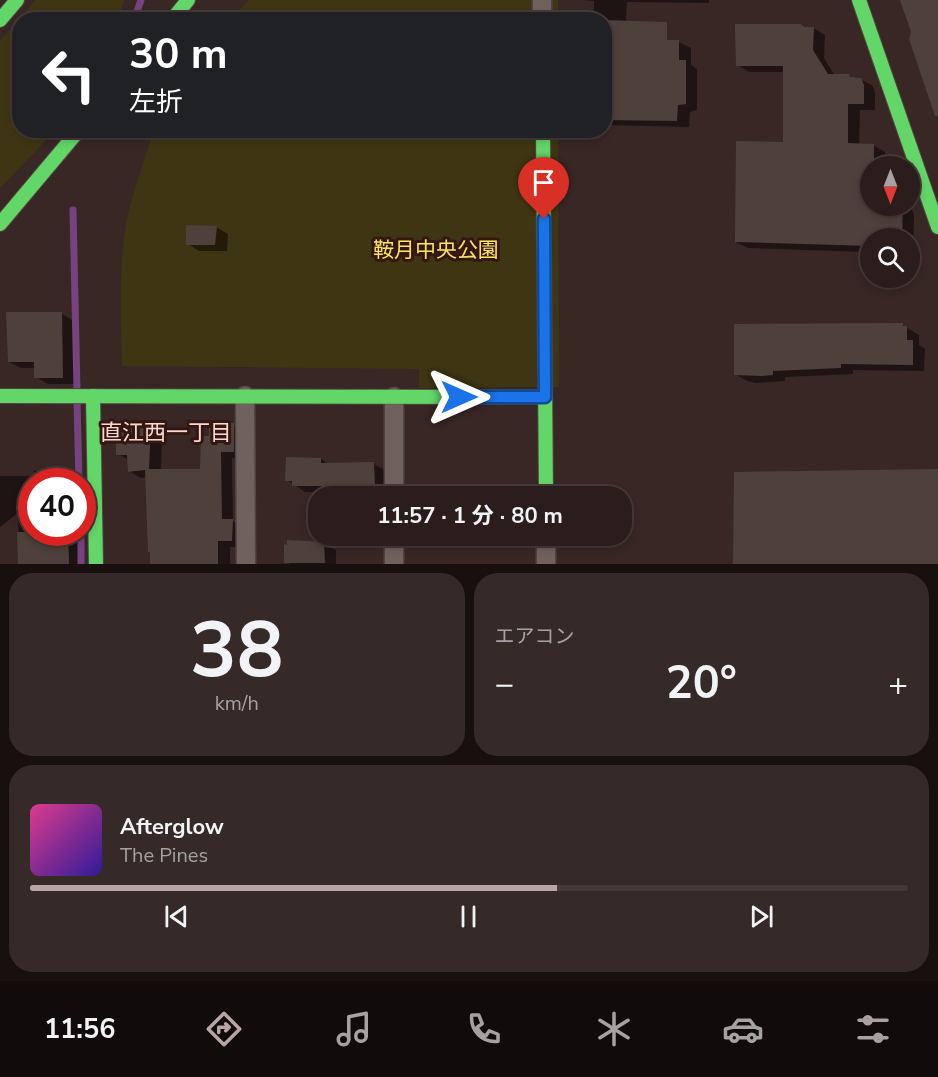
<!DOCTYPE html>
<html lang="ja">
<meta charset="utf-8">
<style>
:root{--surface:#2a1d1b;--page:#362a28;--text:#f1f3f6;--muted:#a5a2a3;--line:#463b3a;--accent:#b7a6a3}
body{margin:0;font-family:"Nunito Sans","Noto Sans JP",sans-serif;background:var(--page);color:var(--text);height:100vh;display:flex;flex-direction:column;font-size:22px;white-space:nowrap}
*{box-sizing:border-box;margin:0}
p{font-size:20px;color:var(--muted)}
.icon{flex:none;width:33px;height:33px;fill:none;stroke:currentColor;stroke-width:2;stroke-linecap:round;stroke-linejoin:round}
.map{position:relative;height:564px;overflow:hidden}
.drawer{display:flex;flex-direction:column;gap:9px;padding:9px;background:#17100f;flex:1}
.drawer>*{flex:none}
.top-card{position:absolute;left:12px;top:12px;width:600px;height:126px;border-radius:24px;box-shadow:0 3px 9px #0003,0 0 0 2px var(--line);background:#202124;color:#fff;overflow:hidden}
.needle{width:39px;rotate:180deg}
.tools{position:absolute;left:860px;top:156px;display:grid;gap:12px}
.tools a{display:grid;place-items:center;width:60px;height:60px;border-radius:50%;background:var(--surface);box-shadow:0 3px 9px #0003,0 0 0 2px var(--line);font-size:30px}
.speed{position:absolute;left:18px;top:468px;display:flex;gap:12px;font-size:30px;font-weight:700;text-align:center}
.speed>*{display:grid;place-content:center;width:78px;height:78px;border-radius:50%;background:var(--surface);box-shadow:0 3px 9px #0003,0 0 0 2px var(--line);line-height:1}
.speed .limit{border:9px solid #d22;background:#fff;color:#111}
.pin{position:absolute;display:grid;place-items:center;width:51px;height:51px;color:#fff;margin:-62px -26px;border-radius:50% 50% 50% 0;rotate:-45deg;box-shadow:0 0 6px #0007}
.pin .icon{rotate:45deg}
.me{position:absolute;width:66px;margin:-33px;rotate:90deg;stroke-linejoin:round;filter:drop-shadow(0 0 4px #0008)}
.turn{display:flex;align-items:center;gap:21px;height:126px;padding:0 18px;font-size:27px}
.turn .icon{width:78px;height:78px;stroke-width:2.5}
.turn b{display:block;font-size:42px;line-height:51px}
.big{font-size:45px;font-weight:700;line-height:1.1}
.drawer .card{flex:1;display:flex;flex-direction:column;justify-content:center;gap:9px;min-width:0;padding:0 21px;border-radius:24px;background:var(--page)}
.drawer .dial{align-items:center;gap:0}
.dial b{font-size:78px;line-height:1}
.song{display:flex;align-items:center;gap:18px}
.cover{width:72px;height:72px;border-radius:9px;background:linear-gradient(135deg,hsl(330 70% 55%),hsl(250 70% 35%))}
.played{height:6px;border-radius:3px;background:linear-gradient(90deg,var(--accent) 60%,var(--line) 60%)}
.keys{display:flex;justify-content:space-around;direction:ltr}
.heat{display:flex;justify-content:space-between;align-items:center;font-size:33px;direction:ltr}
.drawer .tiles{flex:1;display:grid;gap:9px;grid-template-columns:1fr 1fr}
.card:last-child{grid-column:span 2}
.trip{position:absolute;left:308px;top:486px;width:324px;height:60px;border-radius:24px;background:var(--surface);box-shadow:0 3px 9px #0003,0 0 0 2px var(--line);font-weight:700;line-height:60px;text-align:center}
.tab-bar{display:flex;height:96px;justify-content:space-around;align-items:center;background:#110c0b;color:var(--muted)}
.tab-bar .icon{width:42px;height:42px}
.tab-bar .current{color:var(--accent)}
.tab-bar b{font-size:27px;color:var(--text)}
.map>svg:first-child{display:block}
.green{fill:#3e3613}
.shadow{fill:#0007}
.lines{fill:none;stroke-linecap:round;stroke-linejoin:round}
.stream{stroke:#784280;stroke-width:7}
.building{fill:#4e413b}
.street-casing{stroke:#524442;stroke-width:21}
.fast-casing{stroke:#524442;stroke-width:16}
.street{stroke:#6f615e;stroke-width:18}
.fast{stroke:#63d668;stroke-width:14}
.route-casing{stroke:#114b97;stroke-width:15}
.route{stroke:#1a73e8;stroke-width:10}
.labels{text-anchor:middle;stroke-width:6;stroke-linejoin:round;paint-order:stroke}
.park-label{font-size:21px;fill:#fae35d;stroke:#351712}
.neighbourhood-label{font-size:22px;fill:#fad8d2;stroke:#351712}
</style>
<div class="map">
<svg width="938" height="564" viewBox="0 0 938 564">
<rect width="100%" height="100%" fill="#382724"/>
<g class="green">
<polygon points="36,0 124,0 118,19 20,20 20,130 55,131 0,188 0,41"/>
<polygon points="249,0 558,0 558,19 230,20"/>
<path d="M154 131H558L559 387 419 388V369L122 366C121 323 119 280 124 237 129 200 143 165 154 131Z"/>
</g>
<g class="shadow">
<polygon points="583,0 709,0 709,3 627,2 625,39 679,42 691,48 691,65 697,69 697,110 690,112 689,127 604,125 604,20 594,20 594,1"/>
<polygon points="805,28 813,28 825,35 824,58 835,76 849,76 854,79 860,79 873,86 875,93 875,110 860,110 859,145 873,145 885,152 885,166 870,166 870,206 909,206 909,200 914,216 913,266 909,266 909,238 870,238 870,260 868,259 867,252 748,248 736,242 784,143 785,72 749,72 738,65"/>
<polygon points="271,130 295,130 287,140"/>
<polygon points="216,227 228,234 227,251 199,251 188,244"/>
<polygon points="62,314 74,321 75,384 48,384 36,377 36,368 21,368 9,362"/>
<polygon points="902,325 919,335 919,345 925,349 924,371 853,370 853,374 785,377 785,381 756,383 747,381 735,374"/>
<polygon points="233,425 245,432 246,458 232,458 233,521 244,527 244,547 230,547 230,564 152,564 146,477 141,478 129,471 129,460 118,454 150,427 162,433 161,471 202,471 211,437"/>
<polygon points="287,459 321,459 330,465 374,464 386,471 386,492 305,492 287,480"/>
<polygon points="34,471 48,472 55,476 67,476 76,482 32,482 32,532 79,532 80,564 19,564 18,513 0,527 0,476 34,476"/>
<polygon points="324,543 336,550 336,564 290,564 286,562"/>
</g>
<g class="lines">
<g class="stream">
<polyline points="134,20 141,0"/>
<polyline points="73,210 77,390"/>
<polyline points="77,401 79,482"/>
<polyline points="81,532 81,564"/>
</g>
</g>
<g class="building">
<polygon points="900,0 938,0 938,116 935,116 909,39 911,32"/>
<polygon points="604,20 667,22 667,40 679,40 679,60 686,60 686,104 678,105 677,121 604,120"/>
<polygon points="735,24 801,24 804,27 814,27 813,50 828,74 849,74 850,77 861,78 864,85 864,104 848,104 848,143 874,144 874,166 870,166 870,206 903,206 902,238 870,238 870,246 735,242 736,141 783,142 783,66 736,66"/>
<polygon points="186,225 217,226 215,245 186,245"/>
<polygon points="6,312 62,312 63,378 34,378 34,362 8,362"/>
<polygon points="903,323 903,326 907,326 907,340 913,340 913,365 841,364 841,368 773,371 773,375 761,376 734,375 734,324"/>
<polygon points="209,423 234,423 234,452 221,452 222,519 233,519 232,541 218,541 218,564 150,564 150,552 148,552 145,470 128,472 127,455 116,455 116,425 151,425 149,469 200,469 201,436 209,436"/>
<polygon points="286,457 321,458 321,463 374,462 375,486 292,486 292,481 285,481"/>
<polygon points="938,469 938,564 733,564 734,472"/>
<polygon points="17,532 68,532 69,564 18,564"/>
<polygon points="287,540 324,542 325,563 284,563 284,544 287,545"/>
</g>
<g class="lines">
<defs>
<g id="street">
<polyline points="542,0 542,20"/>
<polyline points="245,396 246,564"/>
<polyline points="394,397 394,496"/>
<polyline points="394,536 394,564"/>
<polyline points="546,536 546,564"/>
</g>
<g id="fast">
<polyline points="859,0 938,227"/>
<polyline points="0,20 17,0"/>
<polyline points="172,20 188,0"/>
<polyline points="543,130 546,496"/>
<polyline points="0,224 79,130"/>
<polyline points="0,396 545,397"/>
<polyline points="93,396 96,564"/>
</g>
</defs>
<use href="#street" class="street-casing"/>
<use href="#fast" class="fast-casing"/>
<use href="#street" class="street"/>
<use href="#fast" class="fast"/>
</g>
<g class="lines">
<defs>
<polyline id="route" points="459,397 545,397 544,219"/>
</defs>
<use href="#route" class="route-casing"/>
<use href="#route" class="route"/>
</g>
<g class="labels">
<g class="park-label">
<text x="436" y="257">鞍月中央公園</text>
</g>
<g class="neighbourhood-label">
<text x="166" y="440">直江西一丁目</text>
</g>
</g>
</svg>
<div class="tools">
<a><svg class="needle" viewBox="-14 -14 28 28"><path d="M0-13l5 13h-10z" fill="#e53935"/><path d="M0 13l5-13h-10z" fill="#a5a2a3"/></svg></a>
<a><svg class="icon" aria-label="search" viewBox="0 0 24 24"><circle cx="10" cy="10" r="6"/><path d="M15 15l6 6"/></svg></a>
</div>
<div class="speed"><div class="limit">40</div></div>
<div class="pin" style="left:544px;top:219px;background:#d93025"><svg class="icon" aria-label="arrive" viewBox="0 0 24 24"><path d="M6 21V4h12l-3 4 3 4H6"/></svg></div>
<svg class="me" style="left:459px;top:397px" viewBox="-20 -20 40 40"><path d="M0-17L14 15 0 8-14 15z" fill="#1a73e8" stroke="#fff" stroke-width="4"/></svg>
<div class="trip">11:57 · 1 分 · 80 m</div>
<div class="top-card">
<div class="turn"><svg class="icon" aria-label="left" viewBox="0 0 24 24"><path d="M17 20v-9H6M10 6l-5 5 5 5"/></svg><div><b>30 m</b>左折</div></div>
</div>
</div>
<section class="drawer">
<div class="tiles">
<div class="card dial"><b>38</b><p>km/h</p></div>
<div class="card"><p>エアコン</p>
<div class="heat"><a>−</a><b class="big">20°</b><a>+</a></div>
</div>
<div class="card">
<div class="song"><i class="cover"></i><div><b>Afterglow</b><p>The Pines</p></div></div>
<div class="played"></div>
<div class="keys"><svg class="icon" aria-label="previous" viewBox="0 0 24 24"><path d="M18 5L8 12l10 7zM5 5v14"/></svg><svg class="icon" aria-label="pause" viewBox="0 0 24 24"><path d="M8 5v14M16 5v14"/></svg><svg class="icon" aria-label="next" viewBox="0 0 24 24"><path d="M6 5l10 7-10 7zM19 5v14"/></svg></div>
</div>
</div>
</section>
<nav class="tab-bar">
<b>11:56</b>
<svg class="icon current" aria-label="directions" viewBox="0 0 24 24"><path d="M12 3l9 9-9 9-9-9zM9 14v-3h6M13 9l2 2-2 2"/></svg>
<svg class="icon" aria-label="music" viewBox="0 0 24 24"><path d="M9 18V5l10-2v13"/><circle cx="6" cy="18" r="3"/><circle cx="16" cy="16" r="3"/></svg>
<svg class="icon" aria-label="phone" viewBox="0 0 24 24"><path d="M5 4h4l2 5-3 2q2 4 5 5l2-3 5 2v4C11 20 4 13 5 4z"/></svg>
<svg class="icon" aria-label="climate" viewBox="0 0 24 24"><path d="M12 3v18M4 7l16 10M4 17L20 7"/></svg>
<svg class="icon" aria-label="car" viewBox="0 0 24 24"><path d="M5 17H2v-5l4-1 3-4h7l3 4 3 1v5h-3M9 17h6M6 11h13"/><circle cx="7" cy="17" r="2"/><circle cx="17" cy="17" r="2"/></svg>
<svg class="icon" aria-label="filters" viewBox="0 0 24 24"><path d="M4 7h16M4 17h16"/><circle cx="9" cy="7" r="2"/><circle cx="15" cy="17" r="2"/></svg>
</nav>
